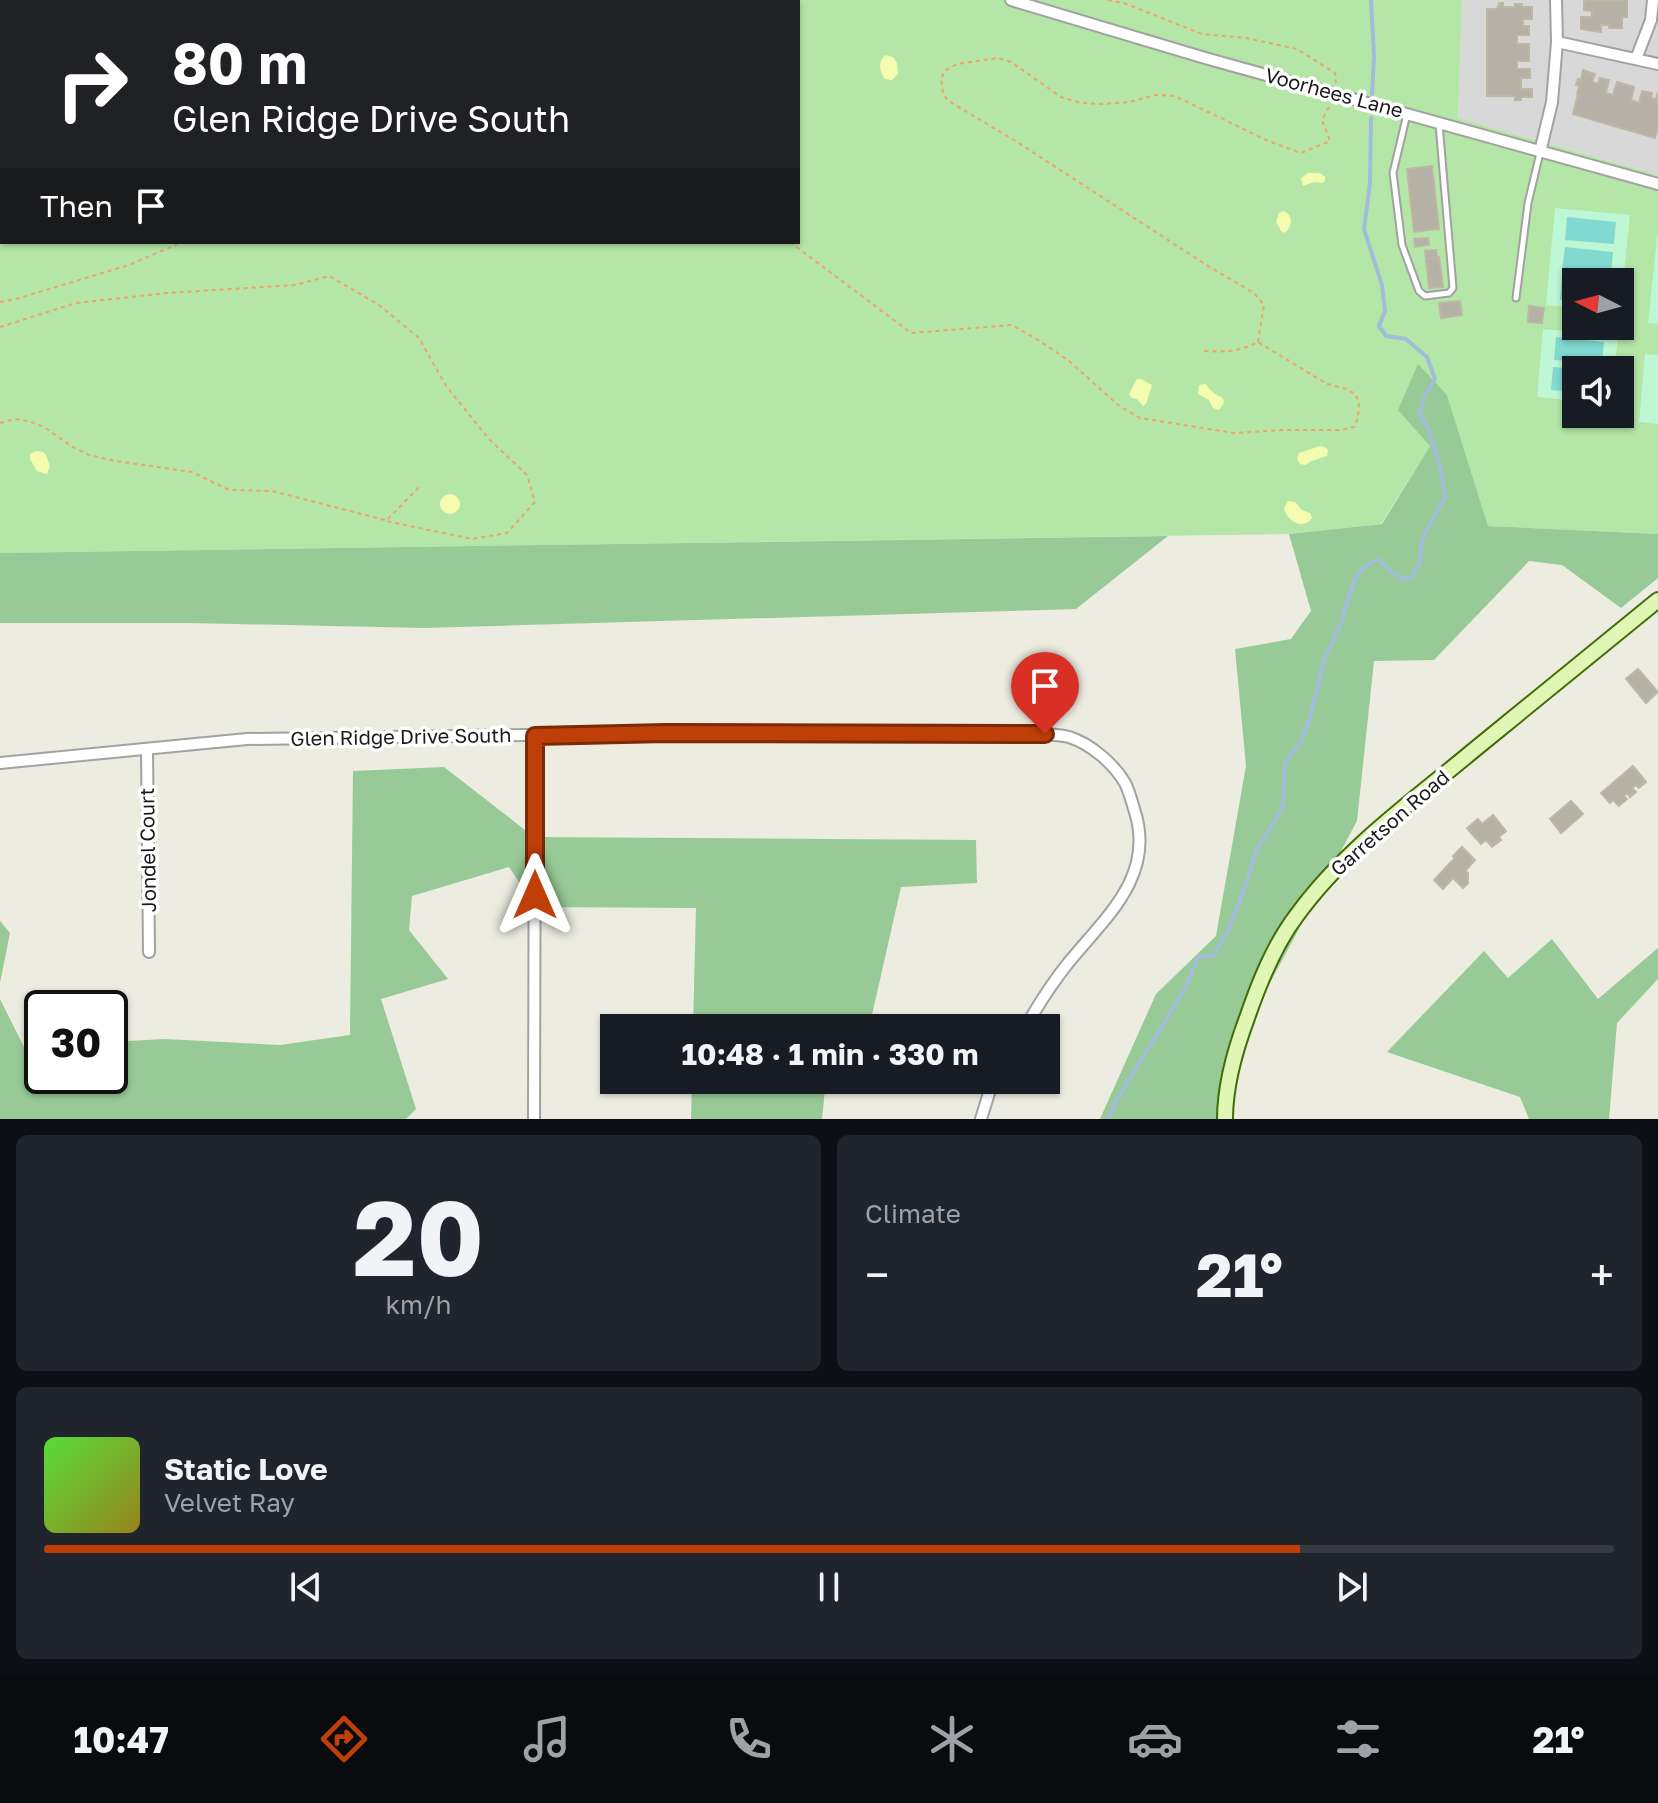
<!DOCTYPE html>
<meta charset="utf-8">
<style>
:root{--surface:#171b24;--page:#20242c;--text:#f1f3f6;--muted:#9ea1a6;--line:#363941;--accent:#bf3f08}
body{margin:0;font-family:"Golos Text",sans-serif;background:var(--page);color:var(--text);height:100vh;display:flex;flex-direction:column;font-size:30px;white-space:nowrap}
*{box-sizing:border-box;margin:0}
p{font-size:26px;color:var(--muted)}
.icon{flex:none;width:44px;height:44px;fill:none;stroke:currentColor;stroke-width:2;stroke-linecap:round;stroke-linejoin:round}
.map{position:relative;height:1119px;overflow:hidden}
.side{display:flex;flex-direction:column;gap:16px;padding:16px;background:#0d0f14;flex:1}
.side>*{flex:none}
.guide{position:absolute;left:0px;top:0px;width:800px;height:244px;box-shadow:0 2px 6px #0004;background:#202124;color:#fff;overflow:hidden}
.needle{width:52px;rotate:276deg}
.fabs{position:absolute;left:1562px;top:268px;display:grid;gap:16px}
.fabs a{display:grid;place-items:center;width:72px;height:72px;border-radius:0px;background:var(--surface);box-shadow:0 2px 6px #0004;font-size:40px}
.speed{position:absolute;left:24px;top:990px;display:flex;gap:16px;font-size:40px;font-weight:700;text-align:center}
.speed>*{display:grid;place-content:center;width:104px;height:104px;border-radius:50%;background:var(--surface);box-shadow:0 2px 6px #0004;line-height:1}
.speed .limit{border:4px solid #111;border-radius:12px;background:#fff;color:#111}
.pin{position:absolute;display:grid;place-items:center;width:68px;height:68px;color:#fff;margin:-82px -34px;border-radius:50% 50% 50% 0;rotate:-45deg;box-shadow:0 0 8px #0007}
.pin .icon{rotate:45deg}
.me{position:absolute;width:88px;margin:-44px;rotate:0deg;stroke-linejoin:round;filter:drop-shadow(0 0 6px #0008)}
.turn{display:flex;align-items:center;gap:28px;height:168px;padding:0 40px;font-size:36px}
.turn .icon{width:104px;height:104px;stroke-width:2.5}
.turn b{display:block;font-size:56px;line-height:68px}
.then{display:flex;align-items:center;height:76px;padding:0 40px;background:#0003;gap:16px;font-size:30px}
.big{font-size:60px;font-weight:700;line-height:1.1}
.side .tile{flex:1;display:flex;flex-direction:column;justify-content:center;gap:12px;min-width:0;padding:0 28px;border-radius:12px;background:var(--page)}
.side .dial{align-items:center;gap:0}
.dial b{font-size:104px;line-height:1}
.song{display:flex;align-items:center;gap:24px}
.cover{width:96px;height:96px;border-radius:12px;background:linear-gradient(135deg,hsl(110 70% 55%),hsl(50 70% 35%))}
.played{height:8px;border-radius:4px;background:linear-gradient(90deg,var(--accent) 80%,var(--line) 80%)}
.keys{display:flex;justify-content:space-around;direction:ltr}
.heat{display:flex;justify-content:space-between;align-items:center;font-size:44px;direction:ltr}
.side .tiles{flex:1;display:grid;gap:16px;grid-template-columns:1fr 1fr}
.tile:last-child{grid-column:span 2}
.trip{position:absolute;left:600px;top:1014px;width:460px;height:80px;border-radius:0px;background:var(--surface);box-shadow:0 2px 6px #0004;font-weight:700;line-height:80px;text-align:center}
.tab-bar{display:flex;height:128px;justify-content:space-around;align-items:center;background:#090b0e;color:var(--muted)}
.tab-bar .icon{width:56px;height:56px}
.tab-bar .active{color:var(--accent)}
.tab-bar b{font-size:36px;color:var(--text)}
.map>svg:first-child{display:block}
.residential{fill:#d9d8d8}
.grass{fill:#b3e6a7;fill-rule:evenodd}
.forest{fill:#97ca97}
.sand{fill:#f4fcaf}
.park{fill:#bef7d4}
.pitch{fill:#81d9d2}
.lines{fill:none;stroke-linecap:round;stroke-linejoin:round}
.stream{stroke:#a2bcd9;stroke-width:4}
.building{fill:#b6b1a7;stroke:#bdb7a4;stroke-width:2}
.lane-casing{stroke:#a2a2a2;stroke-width:9}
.street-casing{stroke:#a2a2a2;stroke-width:14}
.secondary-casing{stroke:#436c09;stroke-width:18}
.path{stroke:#f4a26a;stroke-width:2;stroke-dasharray:4 4;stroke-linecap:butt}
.lane{stroke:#fff;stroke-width:5}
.street{stroke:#fff;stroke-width:10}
.secondary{stroke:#dff6b5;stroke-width:14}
.route-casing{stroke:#7c2905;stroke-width:20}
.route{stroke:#bf3f08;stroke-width:14}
.labels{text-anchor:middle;stroke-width:7;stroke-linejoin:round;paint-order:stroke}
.street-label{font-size:20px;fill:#1b1b1b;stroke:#fff}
</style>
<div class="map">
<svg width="1658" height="1119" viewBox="0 0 1658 1119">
<rect width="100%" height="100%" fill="#ecece1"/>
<polygon class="residential" points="1462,0 1658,0 1658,175 1458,118"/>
<path class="grass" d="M0 0H1462L1458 118 1658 175V534L1488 526 1447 395 1430 446 1381 524 1289 534 0 553ZM2 2H798V242H2ZM1576 282H1620V326H1576ZM1576 370H1620V414H1576Z"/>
<g class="forest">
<polygon points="1418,364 1447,395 1488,526 1658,534 1658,578 1621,608 1562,565 1529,561 1434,660 1374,661 1357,821 1236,1046 1233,1119 1100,1119 1156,994 1216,936 1246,766 1235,649 1291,639 1311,611 1289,534 1382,524 1430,446 1398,410"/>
<polygon points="1168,536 1076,609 424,628 190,623 0,623 0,553"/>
<polygon points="444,767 534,837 976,840 977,883 901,887 869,1028 693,1028 696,908 536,907 509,867 412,896 409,930 448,979 381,999 416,1109 406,1119 0,1119 0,999 24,1047 42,1046 42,1076 110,1076 110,1042 165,1039 280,1045 350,1035 353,771"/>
<polygon points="0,921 10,933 0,983"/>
<polygon points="1552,939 1598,999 1658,948 1658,979 1617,1023 1609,1119 1529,1119 1520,1097 1387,1052 1484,951 1508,978"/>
<polygon points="692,1080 857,1080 825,1089 822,1119 691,1119"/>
</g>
<g class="sand">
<path d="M885 55 893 57 897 63 898 74 892 80 885 79C879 71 878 62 885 55Z"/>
<polygon points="1308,173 1320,173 1325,177 1325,181 1322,183 1314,182 1303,186 1301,178"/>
<path d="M1283 211C1294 214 1292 227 1285 233L1281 231 1276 222 1279 213Z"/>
<polygon points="1137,379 1141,379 1152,385 1146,404 1143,406 1137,399 1132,398 1129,394"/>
<path d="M1206 384C1208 387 1210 390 1213 392 1220 398 1230 397 1219 410L1213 408 1209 400 1198 394 1199 385Z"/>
<polygon points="1320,446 1325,447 1328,450 1327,456 1312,461 1305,465 1300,464 1297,459 1299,453"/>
<polygon points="36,451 43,452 46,455 50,466 47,474 37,471 30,459 30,454"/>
<circle cx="450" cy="504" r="10"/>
<path d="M1288 501 1295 502 1302 510 1310 513 1312 518C1303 531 1287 521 1284 508Z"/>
</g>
<g class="park">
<polygon points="1555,208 1630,215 1620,312 1620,282 1576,282 1576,308 1546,305"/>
<polygon points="1658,228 1658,324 1648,323"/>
<polygon points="1543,329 1618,336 1614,370 1576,370 1576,401 1537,397"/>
<polygon points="1645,354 1658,355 1658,424 1639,422"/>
</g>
<g class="pitch">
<polygon points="1567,217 1616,222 1614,244 1565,240"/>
<polygon points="1565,247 1613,252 1611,274 1562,270"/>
<polygon points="1562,277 1610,282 1576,282 1576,301 1560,300"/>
<polygon points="1556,337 1604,342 1602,364 1554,360"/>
<polygon points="1553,367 1583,370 1576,370 1576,392 1551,390"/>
</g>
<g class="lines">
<g class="stream">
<polyline points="1371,0 1374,57 1372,94"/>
<polyline points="1108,1119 1115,1103 1186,987 1198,957 1213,956 1229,929 1246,884 1256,851 1283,807 1285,763 1301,742 1310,718 1325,657 1339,628 1354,581 1363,568 1378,559 1391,572 1403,579 1412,577 1420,562 1422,539 1445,497 1440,467 1429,431 1420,414 1424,397 1435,379 1427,357 1406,339 1386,336 1379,326 1385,311 1382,285 1364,229 1370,183 1371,118"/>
</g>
</g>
<g class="building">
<polygon points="1627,0 1627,17 1622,17 1622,28 1609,28 1609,25 1601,25 1601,32 1581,29 1581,17 1592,17 1592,11 1584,10 1584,1"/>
<polygon points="1499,3 1503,3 1503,7 1515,7 1515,4 1522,4 1522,7 1532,7 1532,19 1523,19 1523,26 1529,26 1529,35 1517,35 1517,44 1529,44 1529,61 1517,61 1517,69 1530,69 1530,78 1521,78 1521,89 1532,89 1532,97 1521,97 1521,100 1515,100 1515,96 1487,96 1487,9 1497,9"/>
<polygon points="1583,70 1595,74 1592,82 1598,84 1600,78 1609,80 1606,93 1613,95 1617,82 1634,87 1631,100 1639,103 1642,91 1652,93 1651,98 1656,99 1658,92 1658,128 1655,138 1573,114 1578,94 1577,94 1579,86 1576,85 1578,79 1581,80"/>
<polygon points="1432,166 1439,229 1414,232 1407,169"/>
<polygon points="1428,238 1429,245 1415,247 1414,239"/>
<polygon points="1436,250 1437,257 1426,259 1425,251"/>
<polygon points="1439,257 1443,287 1429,288 1426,259"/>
<polygon points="1460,301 1462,315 1441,318 1439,303"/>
<polygon points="1529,306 1544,308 1542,323 1528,322"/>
<polygon points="1638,669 1658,692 1646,703 1626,679"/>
<polygon points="1633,766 1646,782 1639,788 1636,785 1632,788 1636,792 1630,797 1627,793 1624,796 1627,799 1619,806 1613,800 1610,803 1601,793"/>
<polygon points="1571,801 1583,814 1561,833 1550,819"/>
<polygon points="1493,815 1506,831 1499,837 1501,840 1492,847 1486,840 1481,844 1467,828 1478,819 1482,824"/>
<polygon points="1462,847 1475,860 1465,871 1468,873 1468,883 1463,888 1453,878 1443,889 1434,880 1455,858 1453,856"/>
</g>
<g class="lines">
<defs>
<g id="lane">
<polyline points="1407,114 1393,173 1402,245 1419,291 1425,296 1449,293 1453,288 1439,124"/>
<polyline points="1516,298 1528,203 1540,153"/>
</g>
<g id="street">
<polyline points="1011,0 1205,58 1658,184"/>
<polyline points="1557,42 1658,64"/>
<polyline points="1636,59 1651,20 1653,0"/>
<polyline points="1540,152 1552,102 1557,42 1556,0"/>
<polyline points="147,749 149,952"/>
<path d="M0 763 247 739 666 733 1045 734C1053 735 1062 735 1069 737 1091 744 1114 764 1125 783 1130 793 1132 803 1135 812 1155 876 1106 917 1069 962 1052 983 1038 1005 1025 1028"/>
<polyline points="534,1119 535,736"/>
<polyline points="981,1119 989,1093 996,1080"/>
</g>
<path id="secondary" d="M1225 1119C1225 1085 1235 1050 1247 1018 1259 983 1274 945 1297 915 1344 850 1413 801 1474 750 1536 700 1597 650 1658 600"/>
</defs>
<use href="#lane" class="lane-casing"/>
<use href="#street" class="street-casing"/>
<use href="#secondary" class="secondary-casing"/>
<g class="path">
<polyline points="468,0 475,2"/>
<polyline points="1108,0 1124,3 1202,34 1246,38 1297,49 1335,73 1336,83"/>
<polyline points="432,2 435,0"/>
<polyline points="0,139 2,138"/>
<path d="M790 242 911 333 1012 325 1035 338 1068 360 1118 405 1140 418 1234 433 1284 430H1341L1354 427 1358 418 1359 402 1355 394 1347 389 1327 384 1258 342C1238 352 1226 352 1203 351"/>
<polyline points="0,302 16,299 129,265 182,242"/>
<polyline points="0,327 76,303 167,293 295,285 329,276 379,305 419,338 446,386 489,439 527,475 535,502 507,533 472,539 386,521 421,485"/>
<polyline points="1258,342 1264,305 1254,293 1208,266 1014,140 947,100 943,93 941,78 946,70 957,64 998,58 1011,62 1061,97 1081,103 1102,104 1130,102 1155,95 1175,96 1266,140 1301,153 1330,141 1322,120 1329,107"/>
<polyline points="0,423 15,419 29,421 44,427 71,446 89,455 116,461 192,472 229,490 272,491 385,520"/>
</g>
<use href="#lane" class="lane"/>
<use href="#street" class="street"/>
<use href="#secondary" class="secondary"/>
</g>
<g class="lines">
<defs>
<polyline id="route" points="535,895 535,736 666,733 1045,734"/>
</defs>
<use href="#route" class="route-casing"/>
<use href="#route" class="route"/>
</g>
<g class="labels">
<g class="street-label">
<text transform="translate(1334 93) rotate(15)" y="7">Voorhees Lane</text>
<text transform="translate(401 737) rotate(-1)" y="7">Glen Ridge Drive South</text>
<text transform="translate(1390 823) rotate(-41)" y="7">Garretson Road</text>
<text transform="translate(148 850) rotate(-91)" y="7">Jondel Court</text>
</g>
</g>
</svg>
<div class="fabs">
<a><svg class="needle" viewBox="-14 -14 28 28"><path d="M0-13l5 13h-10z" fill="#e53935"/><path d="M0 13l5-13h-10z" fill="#9ea1a6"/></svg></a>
<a><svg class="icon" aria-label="sound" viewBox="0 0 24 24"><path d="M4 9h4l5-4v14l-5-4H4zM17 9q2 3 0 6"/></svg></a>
</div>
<div class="speed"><div class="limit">30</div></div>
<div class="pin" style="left:1045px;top:734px;background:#d93025"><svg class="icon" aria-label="arrive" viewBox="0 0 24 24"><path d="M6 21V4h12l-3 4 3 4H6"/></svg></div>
<svg class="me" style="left:535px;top:895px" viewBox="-20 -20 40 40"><path d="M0-17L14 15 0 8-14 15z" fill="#bf3f08" stroke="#fff" stroke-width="4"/></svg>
<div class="trip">10:48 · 1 min · 330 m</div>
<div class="guide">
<div class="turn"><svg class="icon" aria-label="right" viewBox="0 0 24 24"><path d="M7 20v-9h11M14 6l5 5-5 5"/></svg><div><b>80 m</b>Glen Ridge Drive South</div></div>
<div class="then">Then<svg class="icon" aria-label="arrive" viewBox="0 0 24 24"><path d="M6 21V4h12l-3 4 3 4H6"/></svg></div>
</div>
</div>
<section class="side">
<div class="tiles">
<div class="tile dial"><b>20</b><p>km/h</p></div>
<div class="tile"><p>Climate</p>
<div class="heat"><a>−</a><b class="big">21°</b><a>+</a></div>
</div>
<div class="tile">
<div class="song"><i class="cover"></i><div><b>Static Love</b><p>Velvet Ray</p></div></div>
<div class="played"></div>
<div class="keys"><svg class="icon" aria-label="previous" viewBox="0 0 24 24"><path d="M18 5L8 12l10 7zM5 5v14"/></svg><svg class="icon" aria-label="pause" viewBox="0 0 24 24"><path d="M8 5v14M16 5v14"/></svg><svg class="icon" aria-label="next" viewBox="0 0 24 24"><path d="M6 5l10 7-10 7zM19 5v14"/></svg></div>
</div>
</div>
</section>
<nav class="tab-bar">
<b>10:47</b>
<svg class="icon active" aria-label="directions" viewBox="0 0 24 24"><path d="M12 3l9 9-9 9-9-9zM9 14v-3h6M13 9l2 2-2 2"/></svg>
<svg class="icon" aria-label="music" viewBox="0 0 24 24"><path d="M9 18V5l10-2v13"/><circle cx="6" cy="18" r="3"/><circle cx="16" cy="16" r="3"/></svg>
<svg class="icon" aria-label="phone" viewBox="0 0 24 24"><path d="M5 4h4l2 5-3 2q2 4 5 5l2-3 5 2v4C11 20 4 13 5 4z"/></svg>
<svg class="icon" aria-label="climate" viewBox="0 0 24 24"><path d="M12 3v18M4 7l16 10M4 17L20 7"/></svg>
<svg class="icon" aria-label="car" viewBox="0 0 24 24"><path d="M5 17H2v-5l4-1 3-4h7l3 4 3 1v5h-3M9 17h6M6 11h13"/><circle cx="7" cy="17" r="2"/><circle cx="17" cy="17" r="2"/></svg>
<svg class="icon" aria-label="filters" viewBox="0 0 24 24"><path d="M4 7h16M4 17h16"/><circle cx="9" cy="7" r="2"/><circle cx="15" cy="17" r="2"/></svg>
<b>21°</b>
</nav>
